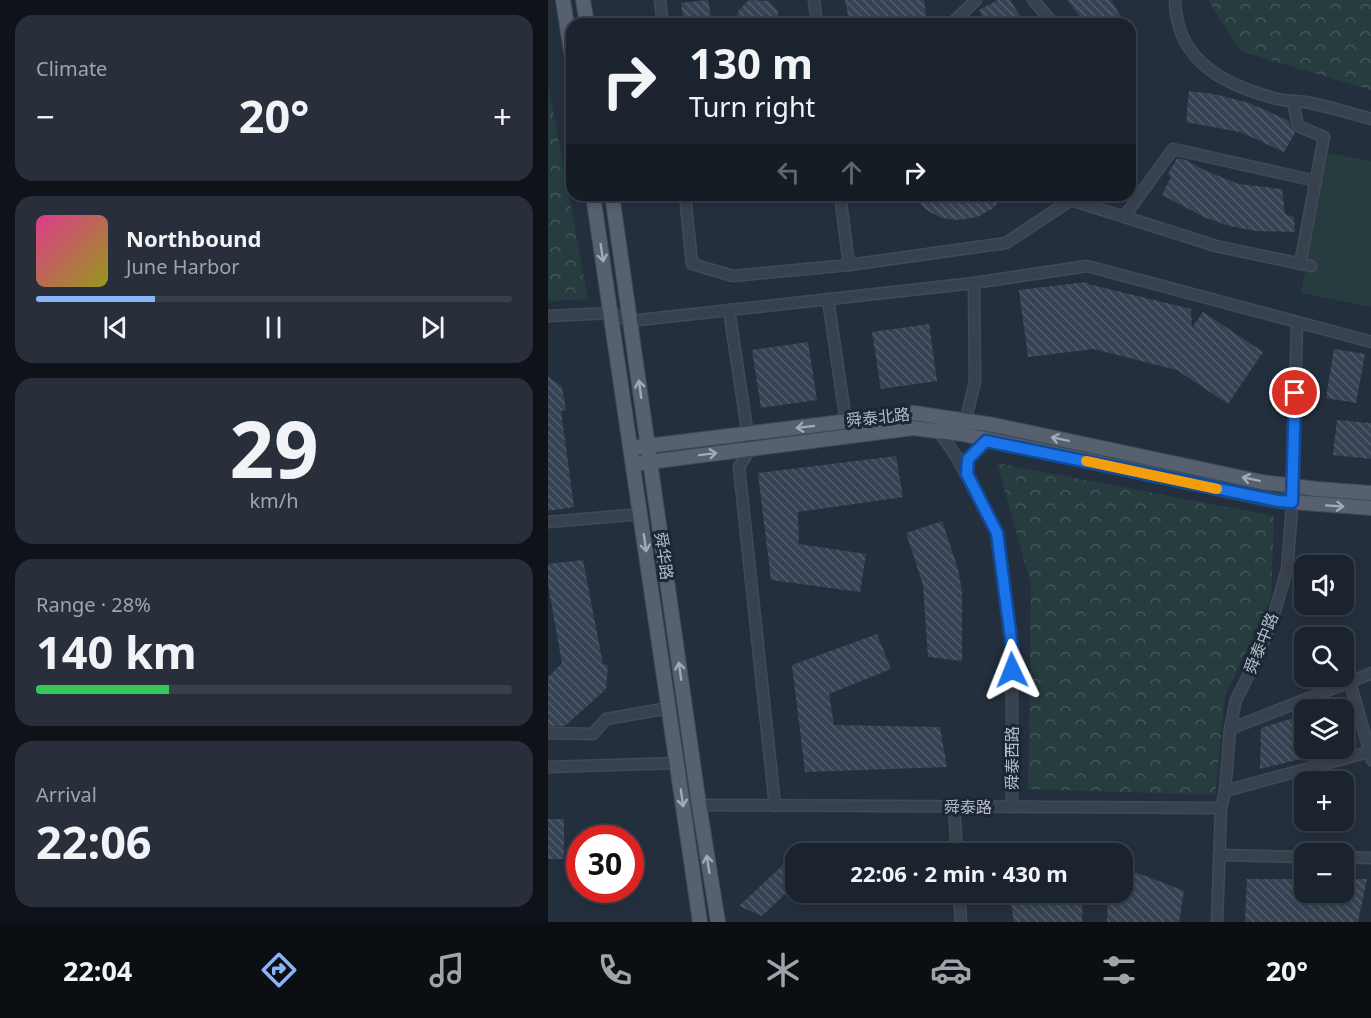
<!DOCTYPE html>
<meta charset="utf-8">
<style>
:root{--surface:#1b232e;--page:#282f3a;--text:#f1f3f6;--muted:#a0a4aa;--line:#39404a;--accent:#8ab4f8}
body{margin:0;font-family:"Noto Sans","Noto Sans SC",sans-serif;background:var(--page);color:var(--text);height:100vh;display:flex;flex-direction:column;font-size:22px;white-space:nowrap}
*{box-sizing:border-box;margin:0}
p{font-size:20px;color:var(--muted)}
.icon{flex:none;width:33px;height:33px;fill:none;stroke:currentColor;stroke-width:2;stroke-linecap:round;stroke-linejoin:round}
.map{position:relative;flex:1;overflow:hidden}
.drawer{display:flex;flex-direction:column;gap:15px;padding:15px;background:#0f1319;width:548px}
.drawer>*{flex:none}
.hud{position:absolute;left:18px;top:18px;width:570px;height:183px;border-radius:18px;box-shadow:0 3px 9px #0003,0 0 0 2px var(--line);background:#1b232e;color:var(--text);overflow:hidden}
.fabs{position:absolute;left:746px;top:555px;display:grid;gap:12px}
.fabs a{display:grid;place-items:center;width:60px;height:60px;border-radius:12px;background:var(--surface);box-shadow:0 3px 9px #0003,0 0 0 2px var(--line);font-size:30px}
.speed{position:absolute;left:18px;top:825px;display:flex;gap:12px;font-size:30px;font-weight:700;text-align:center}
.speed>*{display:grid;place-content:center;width:78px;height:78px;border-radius:50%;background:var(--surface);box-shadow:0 3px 9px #0003,0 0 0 2px var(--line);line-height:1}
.speed .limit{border:9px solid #d22;background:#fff;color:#111}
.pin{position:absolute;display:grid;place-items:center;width:51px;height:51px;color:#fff;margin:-26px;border:3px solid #fff;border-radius:50%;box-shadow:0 2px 6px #0007}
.me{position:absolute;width:66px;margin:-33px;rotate:358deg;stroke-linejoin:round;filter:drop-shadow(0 0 4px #0008)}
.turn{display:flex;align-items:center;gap:21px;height:126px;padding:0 24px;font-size:27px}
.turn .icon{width:78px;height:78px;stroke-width:2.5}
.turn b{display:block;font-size:42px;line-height:51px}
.lanes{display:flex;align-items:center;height:57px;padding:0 24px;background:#0003;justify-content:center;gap:30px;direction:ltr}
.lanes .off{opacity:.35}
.big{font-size:45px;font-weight:700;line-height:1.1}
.drawer .tile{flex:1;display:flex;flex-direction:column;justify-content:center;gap:9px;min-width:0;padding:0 21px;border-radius:18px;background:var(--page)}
.drawer .dial{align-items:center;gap:0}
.dial b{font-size:78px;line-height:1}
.song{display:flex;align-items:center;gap:18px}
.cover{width:72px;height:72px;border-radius:9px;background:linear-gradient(135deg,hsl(330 70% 55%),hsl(60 70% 35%))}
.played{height:6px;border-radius:3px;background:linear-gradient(90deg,var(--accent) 25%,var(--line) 25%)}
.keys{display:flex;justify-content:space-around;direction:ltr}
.heat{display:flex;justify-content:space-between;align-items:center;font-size:33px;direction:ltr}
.charge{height:9px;border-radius:4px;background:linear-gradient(90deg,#34c759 28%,var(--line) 0)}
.trip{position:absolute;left:237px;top:843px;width:348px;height:60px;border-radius:18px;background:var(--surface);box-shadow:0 3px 9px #0003,0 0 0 2px var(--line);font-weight:700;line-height:60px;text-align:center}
.tab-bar{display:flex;height:96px;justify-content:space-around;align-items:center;background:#0b0e12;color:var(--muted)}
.tab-bar .icon{width:42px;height:42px}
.tab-bar .on{color:var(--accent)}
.tab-bar b{font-size:27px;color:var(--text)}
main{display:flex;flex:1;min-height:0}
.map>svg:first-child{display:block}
.grass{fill:#263c3f}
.forest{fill:url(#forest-crowns)}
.building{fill:url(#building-back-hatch)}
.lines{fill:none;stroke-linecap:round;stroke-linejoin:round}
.minor-casing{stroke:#414a57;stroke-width:13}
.major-casing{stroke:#414a57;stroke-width:16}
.minor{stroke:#38414e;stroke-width:10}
.major{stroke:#56606e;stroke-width:14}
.oneway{stroke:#a1aab7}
.route-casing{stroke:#114b97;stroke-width:15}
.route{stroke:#1a73e8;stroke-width:10}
.slow{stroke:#f59e0b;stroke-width:10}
.labels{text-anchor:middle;stroke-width:6;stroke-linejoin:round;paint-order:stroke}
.street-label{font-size:16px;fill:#b4bcc9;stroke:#1d2633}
</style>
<main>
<section class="drawer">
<div class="tile"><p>Climate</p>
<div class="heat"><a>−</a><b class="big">20°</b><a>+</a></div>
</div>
<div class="tile">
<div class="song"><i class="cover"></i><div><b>Northbound</b><p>June Harbor</p></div></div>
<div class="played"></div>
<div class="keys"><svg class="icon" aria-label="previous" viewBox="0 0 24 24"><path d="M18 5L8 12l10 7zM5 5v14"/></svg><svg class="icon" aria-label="pause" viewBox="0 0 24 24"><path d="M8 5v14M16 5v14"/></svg><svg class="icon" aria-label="next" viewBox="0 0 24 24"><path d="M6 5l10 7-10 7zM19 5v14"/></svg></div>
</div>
<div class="tile dial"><b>29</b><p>km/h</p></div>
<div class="tile"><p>Range · 28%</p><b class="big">140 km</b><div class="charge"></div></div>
<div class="tile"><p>Arrival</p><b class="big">22:06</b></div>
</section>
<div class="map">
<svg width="824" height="922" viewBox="0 0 824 922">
<defs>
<pattern id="forest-crowns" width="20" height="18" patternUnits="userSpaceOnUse" patternTransform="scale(1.5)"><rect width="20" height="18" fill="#263c3f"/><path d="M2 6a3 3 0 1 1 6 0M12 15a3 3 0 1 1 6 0" fill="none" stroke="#435659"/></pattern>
<pattern id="building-back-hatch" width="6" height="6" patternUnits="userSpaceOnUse" patternTransform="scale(1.5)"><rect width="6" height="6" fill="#364354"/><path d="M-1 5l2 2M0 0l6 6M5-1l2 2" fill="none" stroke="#515c6b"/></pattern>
</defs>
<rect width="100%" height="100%" fill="#242f3e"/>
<polygon class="grass" points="780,153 823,161 823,307 753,293"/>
<g class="forest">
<polygon points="660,0 823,0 823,90 692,51"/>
<polygon points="0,83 40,299 0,301"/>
<polygon points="449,463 726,516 723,599 677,696 667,795 480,789 483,585"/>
</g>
<g class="building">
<polygon points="160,0 164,24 136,24 133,3"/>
<polygon points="201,0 221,1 230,11 230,24 186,24 191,10"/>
<polygon points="297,0 376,0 378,16 301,21"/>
<polygon points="450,0 462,0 477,24 438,24 431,10"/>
<polygon points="519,0 563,0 577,24 538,24"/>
<polygon points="641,91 666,94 701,103 741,121 743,128 747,133 736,152 692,132 638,122"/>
<polygon points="629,158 638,160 656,170 690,184 734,189 737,214 746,217 747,232 708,231 682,226 658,218 614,195 623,177 620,174"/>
<polygon points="363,195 458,195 444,209 429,217 411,220 394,218 378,210"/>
<polygon points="539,282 540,284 643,309 644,328 655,312 715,352 680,404 629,370 546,349 480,357 471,290"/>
<polygon points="381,324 389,381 333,389 324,332"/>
<polygon points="260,342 269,400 213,408 204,350"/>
<polygon points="786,349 817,354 808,403 778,398"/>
<polygon points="0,376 14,387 18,410 13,411 26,507 0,511"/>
<polygon points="789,420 824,423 824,459 785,455"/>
<polygon points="348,456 355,497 250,512 251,544 318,554 312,592 223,580 210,473"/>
<polygon points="394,521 410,569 414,592 414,661 380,657 375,585 358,533"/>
<polygon points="35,560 55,664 60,665 58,689 17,726 0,726 0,677 14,663 0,584 0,564"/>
<polygon points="329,634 343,669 281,694 286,725 392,727 399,767 257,772 244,665"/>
<polygon points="756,715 756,748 782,748 782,752 712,769 713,728"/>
<rect x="0" y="819" width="16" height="40"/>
<polygon points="248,853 248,884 214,916 191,906"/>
<polygon points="574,867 636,891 631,922 559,922 560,892 574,892"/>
<polygon points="699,879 756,879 756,892 795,892 795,879 819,879 810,922 697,922"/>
<polygon points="461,892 535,892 534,922 466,922"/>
</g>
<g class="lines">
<defs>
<g id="minor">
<polyline points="112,0 115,24"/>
<polyline points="266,0 269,24"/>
<polyline points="485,0 506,24"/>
<path d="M627 0C628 63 680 87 734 100 742 101 749 101 757 102 779 106 801 113 824 119"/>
<polyline points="403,24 428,0"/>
<polyline points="745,101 750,126 776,137 752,264"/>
<polyline points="137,195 144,264 185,276 301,265 458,243 523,200 524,195"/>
<polyline points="292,195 301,265"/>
<polyline points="523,200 668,246 763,266"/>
<polyline points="576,217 625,149 768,181"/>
<polyline points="280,299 300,436"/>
<polyline points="181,310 202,449 191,467 227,806"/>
<polyline points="0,316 63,313 82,321 426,283 539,266 824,342"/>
<polyline points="367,413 395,437 408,456 449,533 464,647 464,807"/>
<polyline points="416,426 427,382 426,283"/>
<polyline points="419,473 420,459 438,441 441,440"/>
<polyline points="0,522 93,514"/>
<polyline points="802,682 824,760"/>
<polyline points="682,729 824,673"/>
<polyline points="0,733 45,734 58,719 121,708"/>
<polyline points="0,767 129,763"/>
<polyline points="677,791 824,751"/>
<polyline points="151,805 673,808 677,791 682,729 688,700 711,654 726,614 739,570 745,493 749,322"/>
<polyline points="406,807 409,854"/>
<polyline points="671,855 756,857"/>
<polyline points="795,857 824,858"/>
<polyline points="411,892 413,922"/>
<polyline points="669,922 673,808"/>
</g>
<g id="major">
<polyline points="15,0 24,58"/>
<polyline points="35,0 39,24"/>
<polyline points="45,195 152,922"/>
<polyline points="64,195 151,805 170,922"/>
<polyline points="83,448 366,413 446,425 714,482 769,489 824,493"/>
<polyline points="86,464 365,428 414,434 730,501 824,508"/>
</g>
</defs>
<use href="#minor" class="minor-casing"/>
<use href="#major" class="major-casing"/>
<use href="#minor" class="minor"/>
<use href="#major" class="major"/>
</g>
<defs><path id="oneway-shaft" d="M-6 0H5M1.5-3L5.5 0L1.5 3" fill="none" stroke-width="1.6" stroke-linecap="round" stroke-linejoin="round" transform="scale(1.5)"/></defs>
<g class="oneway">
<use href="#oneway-shaft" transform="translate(54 253) rotate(81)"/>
<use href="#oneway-shaft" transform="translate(92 389) rotate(-98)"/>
<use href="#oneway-shaft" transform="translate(257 427) rotate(173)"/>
<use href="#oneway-shaft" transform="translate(512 439) rotate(-168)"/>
<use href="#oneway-shaft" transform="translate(160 454) rotate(-7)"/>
<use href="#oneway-shaft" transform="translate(703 479) rotate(-168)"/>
<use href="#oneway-shaft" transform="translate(787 506) rotate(4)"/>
<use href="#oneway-shaft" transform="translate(97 543) rotate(82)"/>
<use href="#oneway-shaft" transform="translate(132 671) rotate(-98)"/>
<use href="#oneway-shaft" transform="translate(134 798) rotate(82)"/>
<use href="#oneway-shaft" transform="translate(160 864) rotate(-99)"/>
</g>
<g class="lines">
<defs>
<polyline id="route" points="464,670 464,647 449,533 419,474 420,459 438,441 730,501 744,502 747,393"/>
</defs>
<use href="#route" class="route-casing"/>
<use href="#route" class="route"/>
<polyline class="slow" points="538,461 669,489"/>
</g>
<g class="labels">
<g class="street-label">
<text transform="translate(330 417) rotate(-6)" y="6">舜泰北路</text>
<text transform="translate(116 556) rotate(82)" y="6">舜华路</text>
<text transform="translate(713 643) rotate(-68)" y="6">舜泰中路</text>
<text transform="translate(464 758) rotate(-90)" y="6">舜泰西路</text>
<text x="420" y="813">舜泰路</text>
</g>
</g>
</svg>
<div class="fabs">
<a><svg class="icon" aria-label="sound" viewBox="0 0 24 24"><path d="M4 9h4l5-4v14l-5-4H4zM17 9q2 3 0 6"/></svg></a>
<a><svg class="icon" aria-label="search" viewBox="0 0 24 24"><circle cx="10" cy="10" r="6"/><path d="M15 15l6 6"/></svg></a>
<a><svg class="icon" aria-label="layers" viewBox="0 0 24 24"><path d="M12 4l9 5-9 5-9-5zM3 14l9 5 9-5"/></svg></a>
<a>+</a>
<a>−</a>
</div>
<div class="speed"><div class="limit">30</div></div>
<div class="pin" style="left:747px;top:393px;background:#d93025"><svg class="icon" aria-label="arrive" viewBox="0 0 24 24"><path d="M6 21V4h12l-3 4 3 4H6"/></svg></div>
<svg class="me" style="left:464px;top:670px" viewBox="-20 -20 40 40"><path d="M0-17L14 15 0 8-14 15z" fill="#1a73e8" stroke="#fff" stroke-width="4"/></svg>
<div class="trip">22:06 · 2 min · 430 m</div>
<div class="hud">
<div class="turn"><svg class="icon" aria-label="right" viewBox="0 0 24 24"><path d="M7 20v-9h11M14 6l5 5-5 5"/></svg><div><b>130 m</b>Turn right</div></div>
<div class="lanes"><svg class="icon off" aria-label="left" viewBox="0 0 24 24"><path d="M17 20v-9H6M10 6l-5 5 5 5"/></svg><svg class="icon off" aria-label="ahead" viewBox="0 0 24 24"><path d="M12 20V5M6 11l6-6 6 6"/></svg><svg class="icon" aria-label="right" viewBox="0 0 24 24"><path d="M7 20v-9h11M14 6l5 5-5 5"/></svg></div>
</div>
</div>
</main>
<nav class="tab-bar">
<b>22:04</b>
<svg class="icon on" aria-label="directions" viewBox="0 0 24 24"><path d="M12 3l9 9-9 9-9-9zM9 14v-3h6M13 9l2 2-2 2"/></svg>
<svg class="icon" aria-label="music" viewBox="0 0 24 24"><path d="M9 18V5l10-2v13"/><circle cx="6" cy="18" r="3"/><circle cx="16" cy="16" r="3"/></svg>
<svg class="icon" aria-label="phone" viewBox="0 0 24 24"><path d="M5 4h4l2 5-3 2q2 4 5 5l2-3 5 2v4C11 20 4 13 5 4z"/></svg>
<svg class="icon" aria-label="climate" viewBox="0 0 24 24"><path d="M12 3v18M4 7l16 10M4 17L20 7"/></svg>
<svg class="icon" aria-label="car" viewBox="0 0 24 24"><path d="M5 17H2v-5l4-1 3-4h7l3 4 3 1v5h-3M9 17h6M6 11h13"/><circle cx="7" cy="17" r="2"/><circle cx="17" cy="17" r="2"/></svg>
<svg class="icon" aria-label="filters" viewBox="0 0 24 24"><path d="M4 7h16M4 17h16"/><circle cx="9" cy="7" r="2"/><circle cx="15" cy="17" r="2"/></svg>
<b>20°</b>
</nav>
